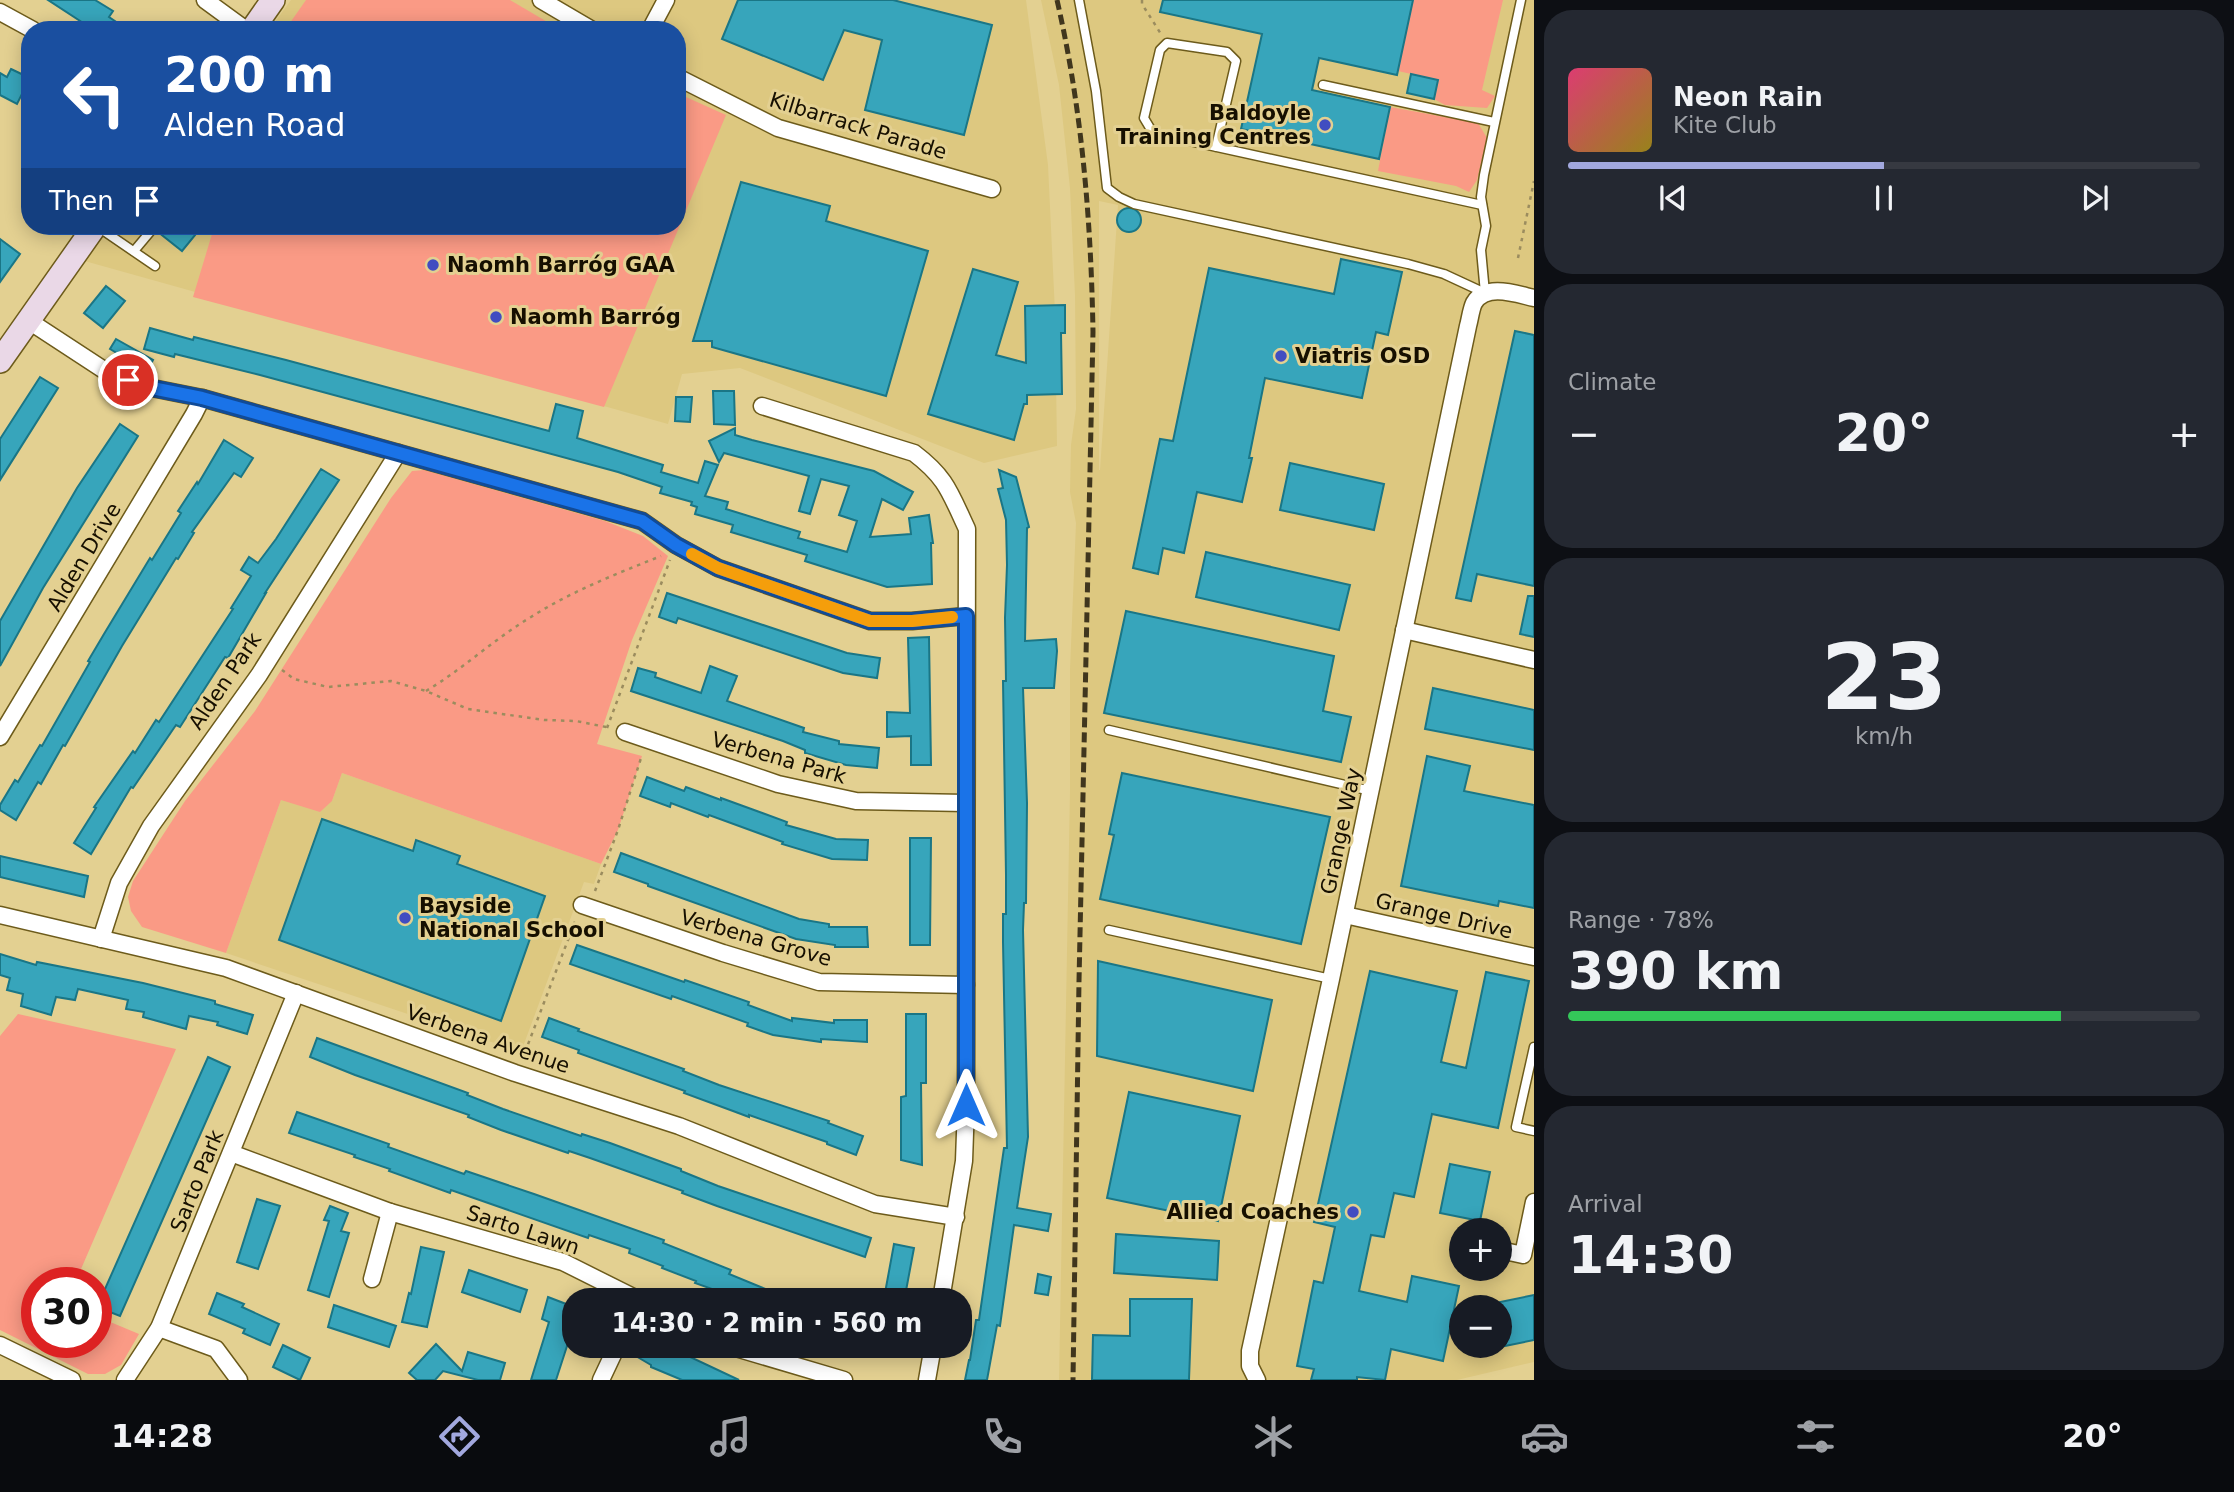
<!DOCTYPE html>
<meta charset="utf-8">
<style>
:root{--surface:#171b24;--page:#242831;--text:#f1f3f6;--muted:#9ea1a6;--line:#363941;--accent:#a2a8de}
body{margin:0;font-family:"DejaVu Sans",sans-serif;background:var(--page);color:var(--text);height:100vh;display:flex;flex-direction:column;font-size:26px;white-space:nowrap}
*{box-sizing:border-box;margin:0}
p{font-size:23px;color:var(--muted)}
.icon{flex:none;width:38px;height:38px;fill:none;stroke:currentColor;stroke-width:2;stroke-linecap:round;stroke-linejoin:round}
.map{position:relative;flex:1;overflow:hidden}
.drawer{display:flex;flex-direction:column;gap:10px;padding:10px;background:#0d0f14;width:700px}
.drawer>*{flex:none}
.top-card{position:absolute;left:21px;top:21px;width:665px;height:214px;border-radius:28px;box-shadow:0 4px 18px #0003;background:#1a4fa0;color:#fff;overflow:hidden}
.fabs{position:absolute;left:1449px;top:1218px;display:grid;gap:14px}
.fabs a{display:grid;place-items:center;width:63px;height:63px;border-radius:50%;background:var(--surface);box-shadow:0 4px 18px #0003;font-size:35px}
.speed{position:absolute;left:21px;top:1267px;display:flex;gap:14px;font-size:35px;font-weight:700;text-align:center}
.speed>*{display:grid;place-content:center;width:91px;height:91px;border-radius:50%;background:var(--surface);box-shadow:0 4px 18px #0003;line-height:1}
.speed .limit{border:10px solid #d22;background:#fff;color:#111}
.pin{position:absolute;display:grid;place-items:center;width:60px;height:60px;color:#fff;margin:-30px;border:4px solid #fff;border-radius:50%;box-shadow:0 2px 7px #0007}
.me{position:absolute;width:77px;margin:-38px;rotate:0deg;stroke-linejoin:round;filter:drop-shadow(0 0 5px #0008)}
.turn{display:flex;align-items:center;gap:24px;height:147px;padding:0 28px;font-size:32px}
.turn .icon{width:91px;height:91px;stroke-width:2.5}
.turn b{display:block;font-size:49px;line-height:60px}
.then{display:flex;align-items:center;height:66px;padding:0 28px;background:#0003;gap:14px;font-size:26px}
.big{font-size:52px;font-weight:700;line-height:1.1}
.drawer .widget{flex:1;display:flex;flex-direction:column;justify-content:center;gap:10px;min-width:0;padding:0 24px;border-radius:28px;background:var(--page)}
.drawer .dial{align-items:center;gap:0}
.dial b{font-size:91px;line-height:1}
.song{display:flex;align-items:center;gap:21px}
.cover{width:84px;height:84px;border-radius:10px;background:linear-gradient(135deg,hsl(340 70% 55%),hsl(50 70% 35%))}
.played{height:7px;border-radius:4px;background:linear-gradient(90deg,var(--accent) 50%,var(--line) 50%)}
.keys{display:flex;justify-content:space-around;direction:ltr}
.heat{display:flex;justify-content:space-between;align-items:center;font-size:38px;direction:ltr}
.charge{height:10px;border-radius:5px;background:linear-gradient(90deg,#34c759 78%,var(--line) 0)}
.trip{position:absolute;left:562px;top:1288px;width:410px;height:70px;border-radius:28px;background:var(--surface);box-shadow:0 4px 18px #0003;font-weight:700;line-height:70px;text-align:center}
.tab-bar{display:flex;height:112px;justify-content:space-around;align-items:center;background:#090b0e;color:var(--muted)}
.tab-bar .icon{width:49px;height:49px}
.tab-bar .current{color:var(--accent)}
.tab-bar b{font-size:32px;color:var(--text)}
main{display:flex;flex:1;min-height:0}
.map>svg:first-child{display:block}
.built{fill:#ddc880;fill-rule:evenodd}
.green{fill:#fa9a85}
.building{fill:#37a5bb;stroke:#1a7686;stroke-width:2}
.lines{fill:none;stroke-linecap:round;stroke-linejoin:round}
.lane-casing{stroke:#6d5b1b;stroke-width:11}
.street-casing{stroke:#6d5b1b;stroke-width:19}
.secondary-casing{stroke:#6d5b1b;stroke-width:26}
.path{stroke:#9b8c5e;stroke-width:2.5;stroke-dasharray:3.5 5;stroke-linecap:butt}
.lane{stroke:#fff;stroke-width:8}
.street{stroke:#fff;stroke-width:16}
.secondary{stroke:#ead8e7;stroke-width:23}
.rail{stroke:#40361d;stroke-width:5;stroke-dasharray:10 5;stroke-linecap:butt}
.route-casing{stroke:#114b97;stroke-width:18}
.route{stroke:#1a73e8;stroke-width:12}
.slow{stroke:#f59e0b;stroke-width:12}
.poi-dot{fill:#414dc1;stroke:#e3d091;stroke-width:2.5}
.labels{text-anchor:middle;stroke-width:6;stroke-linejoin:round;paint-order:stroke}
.poi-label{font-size:21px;font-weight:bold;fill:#160f00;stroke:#e3d091;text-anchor:start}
.street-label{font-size:21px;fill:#160f00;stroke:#e3d091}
</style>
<main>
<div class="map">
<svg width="1534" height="1380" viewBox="0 0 1534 1380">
<rect width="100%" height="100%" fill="#e3d091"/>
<g class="built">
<polygon points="291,0 1026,0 1048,165 1055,312 1057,446 984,463 740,368 682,374 668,424 81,260 109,226 677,226 677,30 269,30"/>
<path d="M1041 0H1534V1362L1457 1380H1059L1070 791V669L1076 523 1070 492 1071 445 1076 409 1075 295 1070 188 1059 85ZM1099 201 1118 205 1100 470H1099ZM1461 1230H1500V1269H1461ZM1461 1307H1500V1346H1461Z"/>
<polygon points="342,773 601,864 594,884 584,882 521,1052 226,953 281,800 332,801"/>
</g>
<g class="green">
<polygon points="306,0 510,0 561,30 285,30"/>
<polygon points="1413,0 1503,0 1482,90 1495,96 1487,108 1445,105 1434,99 1438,80 1398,71"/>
<polygon points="677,93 726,115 604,407 193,297 212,234 203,226 677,226"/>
<polygon points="1390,107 1478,123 1487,138 1477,180 1469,192 1456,186 1378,171"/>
<polygon points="424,470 605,521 643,536 668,556 632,640 597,744 642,756 618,830 601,864 342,773 332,801 320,812 281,800 226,953 142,927 131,911 128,897 133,881 185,801 255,711 391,498 412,471"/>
<polygon points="18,1014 176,1049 75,1283 37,1283 37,1342 96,1342 96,1316 139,1334 121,1365 105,1374 88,1374 0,1330 0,1036"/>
</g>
<g class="building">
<polygon points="48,0 95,0 113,11 109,17 128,30 94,30"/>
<polygon points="738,0 893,0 992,25 964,135 865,110 882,40 844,30 823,80 722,39"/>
<polygon points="1163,0 1413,0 1397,75 1319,58 1312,90 1390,107 1379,159 1241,129 1262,34 1160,12"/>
<polygon points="11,69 30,78 17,104 0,95 0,73 7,77"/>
<polygon points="1411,74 1438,80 1434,99 1407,93"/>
<polygon points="741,182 830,206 826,221 928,251 886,396 712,347 712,341 693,341"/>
<circle cx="1129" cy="220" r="12"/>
<polygon points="161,226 186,226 196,234 182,251 158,232"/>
<polygon points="0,239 20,254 0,282"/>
<polygon points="1341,259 1402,272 1388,335 1376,332 1362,398 1265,378 1249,458 1252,458 1242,502 1197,492 1184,553 1163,548 1158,574 1133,568 1160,439 1173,441 1209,268 1334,294"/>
<polygon points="973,269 1018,282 996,355 1026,363 1025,306 1065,305 1065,333 1061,333 1062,394 1027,395 1027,404 1024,404 1014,440 928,414"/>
<polygon points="106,286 125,301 103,328 84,313"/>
<polygon points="150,328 193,340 194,337 286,360 549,431 556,404 583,411 577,438 663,465 661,472 698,483 705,461 718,465 705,496 728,502 726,509 800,532 798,538 847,552 857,521 839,515 849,486 821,479 810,514 799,511 809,476 724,453 719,462 709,441 735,428 735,435 752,440 874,471 913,492 903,510 882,499 870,537 911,534 909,518 929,515 933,543 931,543 932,584 887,587 805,561 807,555 731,532 733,525 695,514 697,507 691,505 692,502 660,493 662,487 618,472 260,375 175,354 174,357 144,349"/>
<polygon points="1515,331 1534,335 1534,586 1477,574 1471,601 1456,598"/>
<polygon points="116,339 153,360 147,371 110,349"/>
<polygon points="40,377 58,388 0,480 0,439"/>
<polygon points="713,391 734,391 735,425 714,424"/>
<polygon points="676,397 692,397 690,422 675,421"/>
<polygon points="120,424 138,436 43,588 0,666 0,621 77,488"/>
<polygon points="224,440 253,458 241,477 234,473 192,532 194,533 178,559 176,558 122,646 65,746 63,745 41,784 38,782 16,820 0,810 0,805 15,780 18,782 40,745 42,746 90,662 88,661 104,634 150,558 152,560 181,513 178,511 197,482 198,484"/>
<polygon points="1290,463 1384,484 1374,530 1280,510"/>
<polygon points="321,469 339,480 265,593 266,593 228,658 225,657 180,727 176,725 133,788 131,787 91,854 74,843 96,808 94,807 133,751 135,753 156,720 159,722 233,609 231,608 251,576 241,570 249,557 258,563 276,539"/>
<polygon points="999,470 1016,477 1029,527 1027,528 1025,641 1056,639 1057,651 1054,688 1023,688 1027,803 1026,903 1024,903 1023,930 1028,1137 1017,1208 1051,1214 1048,1231 1014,1225 1000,1326 997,1325 987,1380 965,1380 969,1360 970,1360 976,1320 979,1320 1004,1148 1007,1148 1003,942 1003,914 1006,914 1006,875 1003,681 1006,681 1005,618 1007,565 1006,520 998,489 1003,488"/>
<polygon points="1206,552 1350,585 1339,630 1196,597"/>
<polygon points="667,593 847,653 880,658 877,678 843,673 678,618 676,623 659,617"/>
<polygon points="1528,596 1534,596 1534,637 1520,634"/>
<polygon points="1126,611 1334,656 1323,711 1351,717 1341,762 1104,713"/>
<polygon points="929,637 931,765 911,765 911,736 887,737 887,712 910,713 908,638"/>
<polygon points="710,666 737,676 727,701 804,728 803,732 839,741 839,744 879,748 877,768 846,765 805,753 805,750 783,741 631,691 638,668 656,673 655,677 701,693"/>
<polygon points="1433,688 1534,710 1534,750 1425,729"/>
<polygon points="1427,756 1470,766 1464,791 1534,805 1534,908 1499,901 1498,906 1401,886"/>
<polygon points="1122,773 1330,817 1301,944 1100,899 1114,835 1109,834"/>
<polygon points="647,777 684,791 686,787 721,800 721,798 787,822 786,825 836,839 868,840 867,860 832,859 782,844 783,842 709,815 708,817 671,803 670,807 640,796"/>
<polygon points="322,819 413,851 416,840 460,856 457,864 545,896 501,1021 279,940"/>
<polygon points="910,838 931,838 930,945 910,945"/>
<polygon points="621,853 799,919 829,924 829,927 867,927 868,947 835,947 835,945 796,939 648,886 648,884 614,872"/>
<polygon points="0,856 88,876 84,897 0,877"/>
<polygon points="577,945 684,982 685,980 749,1002 748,1005 792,1021 792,1018 834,1023 834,1020 867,1020 867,1042 821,1039 821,1042 773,1035 747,1026 748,1023 672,996 671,999 570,964"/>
<polygon points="0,954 36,965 37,962 143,983 215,1001 215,1004 253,1015 247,1034 217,1025 218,1022 189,1016 186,1029 143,1017 144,1012 126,1009 128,1000 78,989 75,1000 56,997 51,1015 21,1006 23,994 7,990 10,978 0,975"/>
<polygon points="1098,961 1272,1000 1253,1091 1097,1056"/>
<polygon points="1370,971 1457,991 1441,1062 1466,1068 1486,972 1529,981 1498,1128 1432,1114 1414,1197 1394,1193 1384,1237 1371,1235 1359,1291 1407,1302 1412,1276 1459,1286 1443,1361 1391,1349 1385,1380 1357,1377 1357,1380 1311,1380 1314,1369 1297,1366 1314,1281 1323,1283 1335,1227 1314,1222"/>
<polygon points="906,1014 926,1014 926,1083 921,1083 922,1165 901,1160 901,1097 906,1096"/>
<polygon points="549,1018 579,1029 578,1031 684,1069 683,1071 719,1085 829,1121 828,1123 863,1136 856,1155 827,1144 827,1142 749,1115 749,1117 733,1111 684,1093 685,1091 578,1053 579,1050 542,1037"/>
<polygon points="317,1038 468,1093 467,1095 503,1109 581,1136 582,1134 610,1143 681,1169 681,1171 718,1186 871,1238 865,1257 717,1206 682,1193 683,1191 590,1158 569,1151 568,1153 501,1130 468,1117 469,1115 355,1075 310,1057"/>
<polygon points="208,1057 230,1067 120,1316 97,1307"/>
<polygon points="1129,1092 1240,1116 1218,1221 1107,1198"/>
<polygon points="297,1112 389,1144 388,1147 464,1174 466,1171 534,1194 664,1240 663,1243 731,1270 729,1274 792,1300 736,1300 728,1297 729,1295 695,1283 696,1281 662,1268 663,1266 629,1253 630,1249 589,1235 588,1238 451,1190 450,1193 389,1171 390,1169 354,1157 355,1155 289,1133"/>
<polygon points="1450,1164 1490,1172 1480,1221 1440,1213"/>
<polygon points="257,1199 280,1206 258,1269 237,1262"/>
<polygon points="330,1206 348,1213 341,1231 349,1233 329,1297 308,1290 329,1221 324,1220"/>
<polygon points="1116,1234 1219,1241 1217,1280 1114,1273"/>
<polygon points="894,1244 914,1248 905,1296 885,1293"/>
<polygon points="421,1247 444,1252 427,1327 402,1322 409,1293 411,1294"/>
<polygon points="469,1270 527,1290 520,1312 462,1292"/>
<polygon points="1038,1274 1051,1277 1048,1295 1035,1293"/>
<polygon points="217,1293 244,1304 242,1307 279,1324 270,1345 243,1333 245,1329 209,1314"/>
<polygon points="1534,1295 1534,1340 1500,1347 1500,1302"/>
<polygon points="548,1297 574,1307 574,1345 568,1343 556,1380 531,1380 549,1322 542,1319"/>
<polygon points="1130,1299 1192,1299 1189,1380 1092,1380 1093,1335 1130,1336"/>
<polygon points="334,1305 396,1326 389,1347 328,1327"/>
<polygon points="436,1344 462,1371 468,1352 505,1363 500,1380 478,1380 443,1371 435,1380 417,1380 409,1373"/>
<polygon points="283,1345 310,1358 300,1380 273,1367"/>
<polygon points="639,1346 667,1346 739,1380 682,1380 651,1367 651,1365 634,1355"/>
</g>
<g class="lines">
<defs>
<g id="lane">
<polyline points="1079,0 1096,91 1107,188 1119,197 1134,204 1408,264 1444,274 1485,293"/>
<polyline points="1323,85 1494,122"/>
<polyline points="1216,147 1236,61 1227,52 1167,43 1160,50 1144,118 1153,133 1482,205"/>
<polyline points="98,227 155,266"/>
<polyline points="134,251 155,226"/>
<polyline points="1485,293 1481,250 1486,226 1481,197 1484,175 1521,0"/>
<polyline points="1109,730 1371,791"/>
<polyline points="1109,930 1331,979"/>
<polyline points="1534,1047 1516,1127 1534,1131"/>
</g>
<g id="street">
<polyline points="205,0 246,30"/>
<polyline points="541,0 592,30"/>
<polyline points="0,12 33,30"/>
<polyline points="650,30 666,0"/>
<polyline points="677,77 778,128 992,189"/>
<polyline points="29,321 110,374 147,387 202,398 642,521 676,545 718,568 870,621 912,621 966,616"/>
<path d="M762 406 914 453C947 478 950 493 967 529L966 1105 964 1161 941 1300"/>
<polyline points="1404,630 1534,660"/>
<polyline points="625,732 778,784 856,801 966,803"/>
<polyline points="0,737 194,414 202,398"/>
<polyline points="582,905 723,953 819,982 966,985"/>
<polyline points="0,915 226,968 515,1073 679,1126 875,1204 956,1217"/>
<polyline points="1345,915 1534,957"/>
<polyline points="101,939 119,883 151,826 259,675 398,453"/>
<polyline points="231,1153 390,1212 563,1262 639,1300"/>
<polyline points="1500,1250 1523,1255 1534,1202"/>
<polyline points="372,1279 390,1212"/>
<polyline points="159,1328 216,1349 239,1380"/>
<polyline points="0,1345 72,1380"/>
<polyline points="729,1346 844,1380"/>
<polyline points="125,1380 159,1328 296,993"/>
<polyline points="601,1380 617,1346"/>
<polyline points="927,1380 933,1346"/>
<path d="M1257 1380 1250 1366V1351L1331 979 1468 326C1470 319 1471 309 1474 303 1486 283 1516 294 1534 298"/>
</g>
<g id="secondary">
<polyline points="252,30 273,0"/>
<polyline points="0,361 95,226"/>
</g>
</defs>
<use href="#lane" class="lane-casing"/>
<use href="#street" class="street-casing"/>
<use href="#secondary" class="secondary-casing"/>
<g class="path">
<polyline points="1142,0 1142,4 1161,34"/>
<polyline points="1518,258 1534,181"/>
<polyline points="282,670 294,679 328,687 391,681 426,691 468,709 544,720 576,721 611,728"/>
<path d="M426 691C463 669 494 639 531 617 572 591 616 574 661 556"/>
<polyline points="607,728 670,560"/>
<polyline points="595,891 618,830 642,755"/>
<polyline points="522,1060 576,919"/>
</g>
<use href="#lane" class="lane"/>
<use href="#street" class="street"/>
<use href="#secondary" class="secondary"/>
<path class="rail" d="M1057 0C1082 109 1091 220 1093 332L1079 981 1073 1380"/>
</g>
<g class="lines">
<defs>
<polyline id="route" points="128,380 147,387 202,398 642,521 676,545 718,568 870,621 912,621 966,616 966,1105"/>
</defs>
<use href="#route" class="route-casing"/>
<use href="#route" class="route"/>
<polyline class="slow" points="692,554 718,568 870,621 912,621 952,617"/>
</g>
<g class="poi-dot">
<circle cx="1325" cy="125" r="7"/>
<circle cx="433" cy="265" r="7"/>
<circle cx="496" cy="317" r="7"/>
<circle cx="1281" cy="356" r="7"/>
<circle cx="405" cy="918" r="7"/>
<circle cx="1353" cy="1212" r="7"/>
</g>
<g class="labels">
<g class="poi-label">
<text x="1311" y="120" text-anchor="end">Baldoyle<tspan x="1311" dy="24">Training Centres</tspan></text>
<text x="447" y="272">Naomh Barróg GAA</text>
<text x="510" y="324">Naomh Barróg</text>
<text x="1295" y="363">Viatris OSD</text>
<text x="419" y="913">Bayside<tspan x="419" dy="24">National School</tspan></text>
<text x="1339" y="1219" text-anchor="end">Allied Coaches</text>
</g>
<g class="street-label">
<text transform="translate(858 126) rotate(17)" y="7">Kilbarrack Parade</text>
<text transform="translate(84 557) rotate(-59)" y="7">Alden Drive</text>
<text transform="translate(225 681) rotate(-56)" y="7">Alden Park</text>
<text transform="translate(779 758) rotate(16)" y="7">Verbena Park</text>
<text transform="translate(1341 831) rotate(-78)" y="7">Grange Way</text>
<text transform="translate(1444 916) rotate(13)" y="7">Grange Drive</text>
<text transform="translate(756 938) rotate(16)" y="7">Verbena Grove</text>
<text transform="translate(488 1039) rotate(19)" y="7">Verbena Avenue</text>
<text transform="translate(197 1181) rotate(-68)" y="7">Sarto Park</text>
<text transform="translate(523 1230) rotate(18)" y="7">Sarto Lawn</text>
</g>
</g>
</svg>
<div class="fabs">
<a>+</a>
<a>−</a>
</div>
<div class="speed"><div class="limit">30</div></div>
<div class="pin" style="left:128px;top:380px;background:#d93025"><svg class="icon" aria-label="arrive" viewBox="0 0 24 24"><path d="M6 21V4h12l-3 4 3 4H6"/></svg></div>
<svg class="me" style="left:966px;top:1105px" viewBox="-20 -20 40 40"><path d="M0-17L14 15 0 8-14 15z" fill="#1a73e8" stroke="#fff" stroke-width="4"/></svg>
<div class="trip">14:30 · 2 min · 560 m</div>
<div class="top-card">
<div class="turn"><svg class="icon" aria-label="left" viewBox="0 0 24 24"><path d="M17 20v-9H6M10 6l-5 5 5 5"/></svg><div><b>200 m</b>Alden Road</div></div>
<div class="then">Then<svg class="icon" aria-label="arrive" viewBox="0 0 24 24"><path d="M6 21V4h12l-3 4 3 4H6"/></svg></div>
</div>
</div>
<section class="drawer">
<div class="widget">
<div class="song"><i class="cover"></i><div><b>Neon Rain</b><p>Kite Club</p></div></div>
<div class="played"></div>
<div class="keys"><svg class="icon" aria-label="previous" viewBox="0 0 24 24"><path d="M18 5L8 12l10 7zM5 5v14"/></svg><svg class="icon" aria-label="pause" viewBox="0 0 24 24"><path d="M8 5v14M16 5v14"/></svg><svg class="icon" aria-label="next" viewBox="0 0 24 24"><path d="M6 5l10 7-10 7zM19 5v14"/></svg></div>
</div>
<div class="widget"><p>Climate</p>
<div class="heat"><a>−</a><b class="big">20°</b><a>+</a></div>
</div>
<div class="widget dial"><b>23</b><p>km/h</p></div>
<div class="widget"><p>Range · 78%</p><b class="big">390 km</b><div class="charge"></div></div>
<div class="widget"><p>Arrival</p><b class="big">14:30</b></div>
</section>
</main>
<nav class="tab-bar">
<b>14:28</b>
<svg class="icon current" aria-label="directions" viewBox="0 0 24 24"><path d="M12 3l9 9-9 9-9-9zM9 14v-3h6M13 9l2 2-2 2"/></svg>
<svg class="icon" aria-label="music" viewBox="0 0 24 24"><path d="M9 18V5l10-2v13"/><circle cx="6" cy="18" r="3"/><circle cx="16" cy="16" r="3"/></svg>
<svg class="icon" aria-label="phone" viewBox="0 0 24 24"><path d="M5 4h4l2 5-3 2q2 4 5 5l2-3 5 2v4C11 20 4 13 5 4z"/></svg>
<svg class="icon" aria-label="climate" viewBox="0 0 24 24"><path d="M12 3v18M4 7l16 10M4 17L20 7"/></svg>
<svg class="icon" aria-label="car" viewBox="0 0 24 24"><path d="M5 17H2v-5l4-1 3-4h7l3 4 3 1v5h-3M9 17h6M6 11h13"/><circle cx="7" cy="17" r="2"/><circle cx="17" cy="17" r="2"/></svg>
<svg class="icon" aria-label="filters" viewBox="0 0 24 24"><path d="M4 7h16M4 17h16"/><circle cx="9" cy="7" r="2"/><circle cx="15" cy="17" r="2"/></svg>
<b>20°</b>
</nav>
